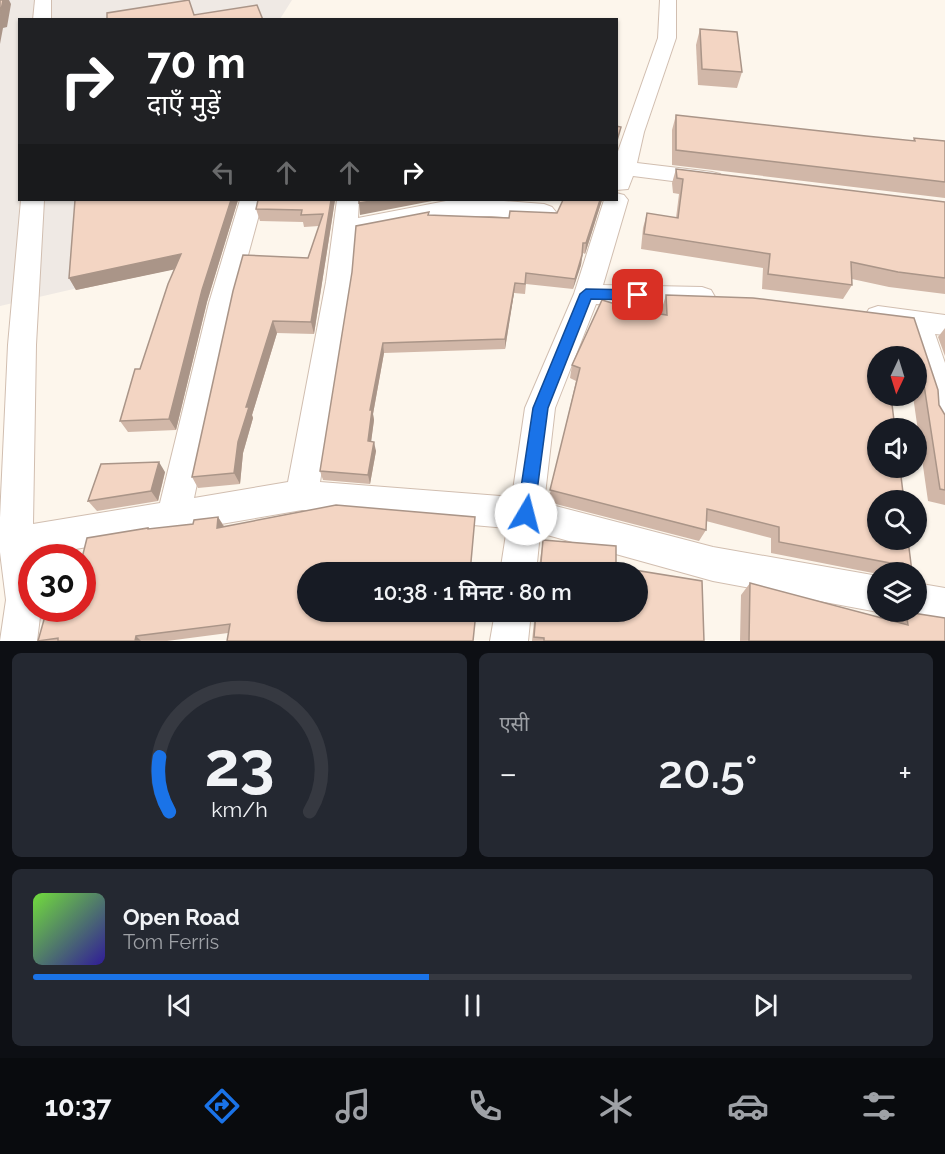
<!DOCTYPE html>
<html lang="hi">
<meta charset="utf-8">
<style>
:root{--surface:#171b24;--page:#242831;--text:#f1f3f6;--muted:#9ea1a6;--line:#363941;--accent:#1a73e8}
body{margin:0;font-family:Raleway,"Noto Sans Devanagari",sans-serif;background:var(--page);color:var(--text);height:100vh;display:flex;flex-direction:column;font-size:22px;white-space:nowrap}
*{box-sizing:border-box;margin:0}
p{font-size:20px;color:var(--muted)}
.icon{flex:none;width:33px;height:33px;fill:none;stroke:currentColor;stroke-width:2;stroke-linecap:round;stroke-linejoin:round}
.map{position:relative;height:641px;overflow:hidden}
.details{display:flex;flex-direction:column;gap:12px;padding:12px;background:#0d0f14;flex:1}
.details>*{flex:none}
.guide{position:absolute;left:18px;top:18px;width:600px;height:183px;border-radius:0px;box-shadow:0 2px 4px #0004;background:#202124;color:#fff;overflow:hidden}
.needle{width:39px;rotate:184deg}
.fabs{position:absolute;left:867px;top:346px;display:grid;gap:12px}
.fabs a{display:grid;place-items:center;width:60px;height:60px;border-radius:50%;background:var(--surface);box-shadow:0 2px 4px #0004;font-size:30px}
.speed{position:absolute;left:18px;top:544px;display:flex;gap:12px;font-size:30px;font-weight:700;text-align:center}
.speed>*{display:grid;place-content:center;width:78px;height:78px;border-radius:50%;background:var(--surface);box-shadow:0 2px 4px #0004;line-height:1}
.speed .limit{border:9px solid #d22;background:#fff;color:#111}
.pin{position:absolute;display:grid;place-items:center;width:51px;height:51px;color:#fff;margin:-26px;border-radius:12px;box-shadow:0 3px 9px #0006}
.me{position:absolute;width:66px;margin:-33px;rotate:8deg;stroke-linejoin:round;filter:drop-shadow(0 0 4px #0008)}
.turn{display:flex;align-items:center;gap:21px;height:126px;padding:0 30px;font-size:27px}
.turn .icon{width:78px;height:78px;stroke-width:2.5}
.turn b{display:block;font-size:42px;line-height:51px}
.lanes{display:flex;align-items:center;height:57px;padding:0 30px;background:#0003;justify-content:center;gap:30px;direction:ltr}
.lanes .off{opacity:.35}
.big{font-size:45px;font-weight:600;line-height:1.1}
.details .widget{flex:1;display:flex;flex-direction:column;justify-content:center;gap:9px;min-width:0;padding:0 21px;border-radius:9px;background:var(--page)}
.details .dial{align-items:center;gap:0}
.dial svg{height:156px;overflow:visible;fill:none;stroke:var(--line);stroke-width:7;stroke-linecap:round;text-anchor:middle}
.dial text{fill:var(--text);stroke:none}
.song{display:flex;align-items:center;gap:18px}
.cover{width:72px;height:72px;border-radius:9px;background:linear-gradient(135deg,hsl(100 70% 55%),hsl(250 70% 35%))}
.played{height:6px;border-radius:3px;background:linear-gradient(90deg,var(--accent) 45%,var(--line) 45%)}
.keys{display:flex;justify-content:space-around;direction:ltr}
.heat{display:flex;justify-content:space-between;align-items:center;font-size:33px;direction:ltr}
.details .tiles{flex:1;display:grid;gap:12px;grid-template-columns:1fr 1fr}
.widget:last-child{grid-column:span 2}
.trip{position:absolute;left:297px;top:562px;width:351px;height:60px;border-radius:30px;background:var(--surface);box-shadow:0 2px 4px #0004;font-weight:600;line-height:60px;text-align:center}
.tabs{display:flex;height:96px;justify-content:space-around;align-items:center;background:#090b0e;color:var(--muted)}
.tabs .icon{width:42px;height:42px}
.tabs .selected{color:var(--accent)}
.tabs b{font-size:27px;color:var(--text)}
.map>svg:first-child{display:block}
.industrial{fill:#efe9e4}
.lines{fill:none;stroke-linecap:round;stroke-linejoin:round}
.street-casing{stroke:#d1beb0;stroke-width:2}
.street{fill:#fff;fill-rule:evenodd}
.wall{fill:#d1b7a8}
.shaded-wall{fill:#aa9588}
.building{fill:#f3d5c3;stroke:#aa9588;stroke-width:1.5}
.route{fill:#1a73e8;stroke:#114b97;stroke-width:1.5}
</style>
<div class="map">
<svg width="945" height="641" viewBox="0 0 945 641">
<rect width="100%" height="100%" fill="#fdf6ec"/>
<polygon class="industrial" points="0,0 292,0 280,19 20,20 20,200 197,200 173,266 0,306"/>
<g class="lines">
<defs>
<g id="street">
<polygon points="35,0 51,0 51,20 33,20"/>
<polygon points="660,0 676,0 676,38 644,132 637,163 712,172 720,174 723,179 720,184 712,186 633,176 628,189 616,190 616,157 658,38"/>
<polygon points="616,193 624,195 628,200 603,285 702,287 711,290 715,297 711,304 702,307 596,304 555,408 544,503 713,547 878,576 878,612 713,581 540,533 536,573 500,573 507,528 302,510 35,556 35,558 32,558 32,609 41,609 37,641 0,641 6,600 0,552 0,518 8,345 21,200 44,200 36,345 33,524 160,503 209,303 240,200 263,200 235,303 194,498 288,482 326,282 337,200 359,200 358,218 446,201 491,200 544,204 552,207 556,212 552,217 544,220 491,216 446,217 356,234 352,282 320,482 512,497 525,408 574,294 604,200 616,200"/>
<polygon points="878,306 945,315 945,335 935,334 945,363 945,430 934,426 930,417 929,403 916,357 906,330 869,323 865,316 869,309"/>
<polygon points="916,583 945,588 945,624 916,619 903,614 902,612 916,612"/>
<polygon points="495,612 531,612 528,641 490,641"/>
</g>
</defs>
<use href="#street" class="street-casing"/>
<use href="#street" class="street"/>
</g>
<g class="wall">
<polygon points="700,29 742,72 737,88 698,85 696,45"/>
<polygon points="676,115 866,136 913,141 914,138 945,141 945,198 672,165 672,130"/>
<polygon points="676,169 945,202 945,294 889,287 852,279 852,285 843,299 762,289 763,268 641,249 643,228 647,213 676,218 679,194 673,193 672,183"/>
<polygon points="238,200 207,302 176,430 128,432 120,421 140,369 174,269 76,290 69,278"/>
<polygon points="335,200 314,334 277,333 252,415 253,418 243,453 240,484 198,488 192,477 233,291 308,258 319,226 304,227 303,222 260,221 256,209"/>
<polygon points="602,200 585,254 583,253 581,265 573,289 526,284 525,294 514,293 505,349 384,353 373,414 374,420 371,441 376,451 370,484 323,480 320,471 429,215 509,218 557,213"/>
<polygon points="666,295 914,318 939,405 945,415 945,505 928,501 913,396 916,396 916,357 878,357 912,572 911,573 878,574 771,553 771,538 706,521 706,530 699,541 548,502 576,381 570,378 572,365 635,310 662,314 662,308"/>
<polygon points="945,328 945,356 938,337"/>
<polygon points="165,472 158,501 97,511 88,501"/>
<polygon points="218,517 224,526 475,517 470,573 340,572 308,612 476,617 228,633 167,641 38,641 148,528 149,529 193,524"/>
<polygon points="543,540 616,546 616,567 702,581 704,641 532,641 535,612 638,612 638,573 538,573"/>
<polygon points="750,583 893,621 905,612 909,612 945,641 740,641 741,595"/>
</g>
<g class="shaded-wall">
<polygon points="3,0 9,0 11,4 7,27 3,28 0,44 0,15"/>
<polygon points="231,200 238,200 207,302 176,430 169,419 202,290"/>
<polygon points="331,200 335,200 314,334 311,322"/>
<polygon points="377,200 432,200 432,201 360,215 359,203"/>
<polygon points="600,200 602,200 585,254 586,243"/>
<polygon points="181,254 186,267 76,290 69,278"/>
<polygon points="582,255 581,265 573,289 575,279"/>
<polygon points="515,283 514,293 505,349 505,339"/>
<polygon points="273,321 277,333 252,415 253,418 243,453 240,484 234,473 238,442 246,407"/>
<polygon points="383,343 384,353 373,414 374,420 370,450 368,441 370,410"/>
<polygon points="374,442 376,451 370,484 368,475"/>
<polygon points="159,462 165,472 158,501 151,491"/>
<polygon points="218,517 224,527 217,528"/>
<polygon points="336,563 340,573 337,573"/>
<polygon points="136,636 141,641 135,641"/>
</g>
<g class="building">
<polygon points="0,0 3,0 0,15"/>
<polygon points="189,0 194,15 257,5 263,20 107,20 107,13"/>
<polygon points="700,29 737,32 742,72 702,69"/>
<polygon points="676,115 866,136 915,141 914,138 945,141 945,182 676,150"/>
<polygon points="616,126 621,127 616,144"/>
<polygon points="676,169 945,202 945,278 898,272 851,262 852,285 768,274 770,254 644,234 647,213 678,218 683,179 677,178"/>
<polygon points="75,200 231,200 202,290 169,419 120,421 135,369 140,369 168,284 181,254 69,278"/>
<polygon points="258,200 331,200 311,322 273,321 246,407 249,407 238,442 234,473 192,477 233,291 243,255 308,258 323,214 301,215 302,210 256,209"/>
<polygon points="359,200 377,200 359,203"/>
<polygon points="563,200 600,200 586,243 583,243 582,255 575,279 526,273 525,284 515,283 505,339 383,343 370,410 372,410 368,441 374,442 368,475 320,471 352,272 356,226 429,212 428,215 509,218 510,211 557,213"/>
<polygon points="666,295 753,298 914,318 938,390 939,405 945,415 945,490 940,489 922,372 916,372 916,357 878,357 878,396 891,396 895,429 878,429 878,468 900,468 904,501 878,501 878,540 908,540 912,572 892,567 890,563 779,542 779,527 707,509 706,530 550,490 580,368 572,365 602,300 635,310 667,315"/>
<polygon points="159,462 151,491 88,501 101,464"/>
<polygon points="336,505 475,517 470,573 336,563 337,573 308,573 308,612 476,612 473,641 227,641 230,624 136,636 135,641 58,641 58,638 38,641 47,609 82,609 82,558 87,538 148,528 148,529 193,524 194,520 218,517 217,528"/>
<polygon points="543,540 616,546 616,567 702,581 704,641 544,641 544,638 534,637 536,612 638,612 638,573 540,573"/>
<polygon points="750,583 908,625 906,612 945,618 945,641 749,641"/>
</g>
<polygon class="route" points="586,289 638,290 645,295 638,300 591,299 548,408 534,514 532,520 526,522 520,520 517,514 533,408 580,294"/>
</svg>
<div class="fabs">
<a><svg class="needle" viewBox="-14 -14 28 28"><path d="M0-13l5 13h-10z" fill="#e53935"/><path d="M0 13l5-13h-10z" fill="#9ea1a6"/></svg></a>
<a><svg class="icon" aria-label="sound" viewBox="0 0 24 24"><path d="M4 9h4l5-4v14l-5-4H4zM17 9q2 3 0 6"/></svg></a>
<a><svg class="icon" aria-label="search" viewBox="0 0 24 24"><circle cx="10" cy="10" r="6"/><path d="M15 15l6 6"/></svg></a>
<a><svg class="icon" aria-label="layers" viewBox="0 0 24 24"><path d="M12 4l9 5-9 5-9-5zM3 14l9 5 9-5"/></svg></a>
</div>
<div class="speed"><div class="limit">30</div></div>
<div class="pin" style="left:638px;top:295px;background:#d93025"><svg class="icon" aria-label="arrive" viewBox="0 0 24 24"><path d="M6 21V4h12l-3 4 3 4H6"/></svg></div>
<svg class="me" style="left:526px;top:514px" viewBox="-20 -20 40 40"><circle r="19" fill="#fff"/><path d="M0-13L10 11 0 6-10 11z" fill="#1a73e8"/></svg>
<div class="trip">10:38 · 1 मिनट · 80 m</div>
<div class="guide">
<div class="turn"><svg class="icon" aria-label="right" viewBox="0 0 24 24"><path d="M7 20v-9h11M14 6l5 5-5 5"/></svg><div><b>70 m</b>दाएँ मुड़ें</div></div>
<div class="lanes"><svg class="icon off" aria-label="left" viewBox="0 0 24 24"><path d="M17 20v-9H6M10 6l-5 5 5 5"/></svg><svg class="icon off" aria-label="ahead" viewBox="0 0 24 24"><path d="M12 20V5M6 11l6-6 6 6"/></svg><svg class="icon off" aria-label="ahead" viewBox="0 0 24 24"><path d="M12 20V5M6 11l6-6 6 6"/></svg><svg class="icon" aria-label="right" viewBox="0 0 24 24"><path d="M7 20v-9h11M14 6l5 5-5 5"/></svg></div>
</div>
</div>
<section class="details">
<div class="tiles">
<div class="widget dial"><svg viewBox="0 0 100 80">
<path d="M14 69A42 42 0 1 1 86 69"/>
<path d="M14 69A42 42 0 0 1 9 41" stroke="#1a73e8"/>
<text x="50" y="56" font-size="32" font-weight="700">23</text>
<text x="50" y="72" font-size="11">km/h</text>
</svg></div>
<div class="widget"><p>एसी</p>
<div class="heat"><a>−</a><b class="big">20.5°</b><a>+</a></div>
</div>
<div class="widget">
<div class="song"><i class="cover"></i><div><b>Open Road</b><p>Tom Ferris</p></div></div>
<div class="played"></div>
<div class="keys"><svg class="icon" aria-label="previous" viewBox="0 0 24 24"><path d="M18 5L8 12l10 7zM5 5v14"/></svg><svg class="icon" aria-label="pause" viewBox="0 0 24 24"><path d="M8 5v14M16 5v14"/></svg><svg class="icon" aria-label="next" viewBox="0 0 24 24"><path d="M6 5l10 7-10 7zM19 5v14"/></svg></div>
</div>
</div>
</section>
<nav class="tabs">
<b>10:37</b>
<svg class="icon selected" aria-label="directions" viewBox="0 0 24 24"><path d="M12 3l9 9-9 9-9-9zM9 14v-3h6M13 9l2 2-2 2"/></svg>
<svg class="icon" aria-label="music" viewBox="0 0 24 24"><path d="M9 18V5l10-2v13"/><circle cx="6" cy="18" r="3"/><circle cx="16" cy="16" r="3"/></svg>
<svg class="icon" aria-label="phone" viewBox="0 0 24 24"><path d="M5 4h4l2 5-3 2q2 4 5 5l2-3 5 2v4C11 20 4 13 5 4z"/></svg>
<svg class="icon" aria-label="climate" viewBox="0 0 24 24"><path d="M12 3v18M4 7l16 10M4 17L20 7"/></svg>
<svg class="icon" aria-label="car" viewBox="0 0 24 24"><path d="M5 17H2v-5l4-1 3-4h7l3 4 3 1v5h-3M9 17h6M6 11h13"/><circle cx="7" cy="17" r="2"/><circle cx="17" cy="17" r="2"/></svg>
<svg class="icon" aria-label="filters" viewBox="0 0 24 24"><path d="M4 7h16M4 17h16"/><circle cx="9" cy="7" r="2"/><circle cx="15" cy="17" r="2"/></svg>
</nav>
